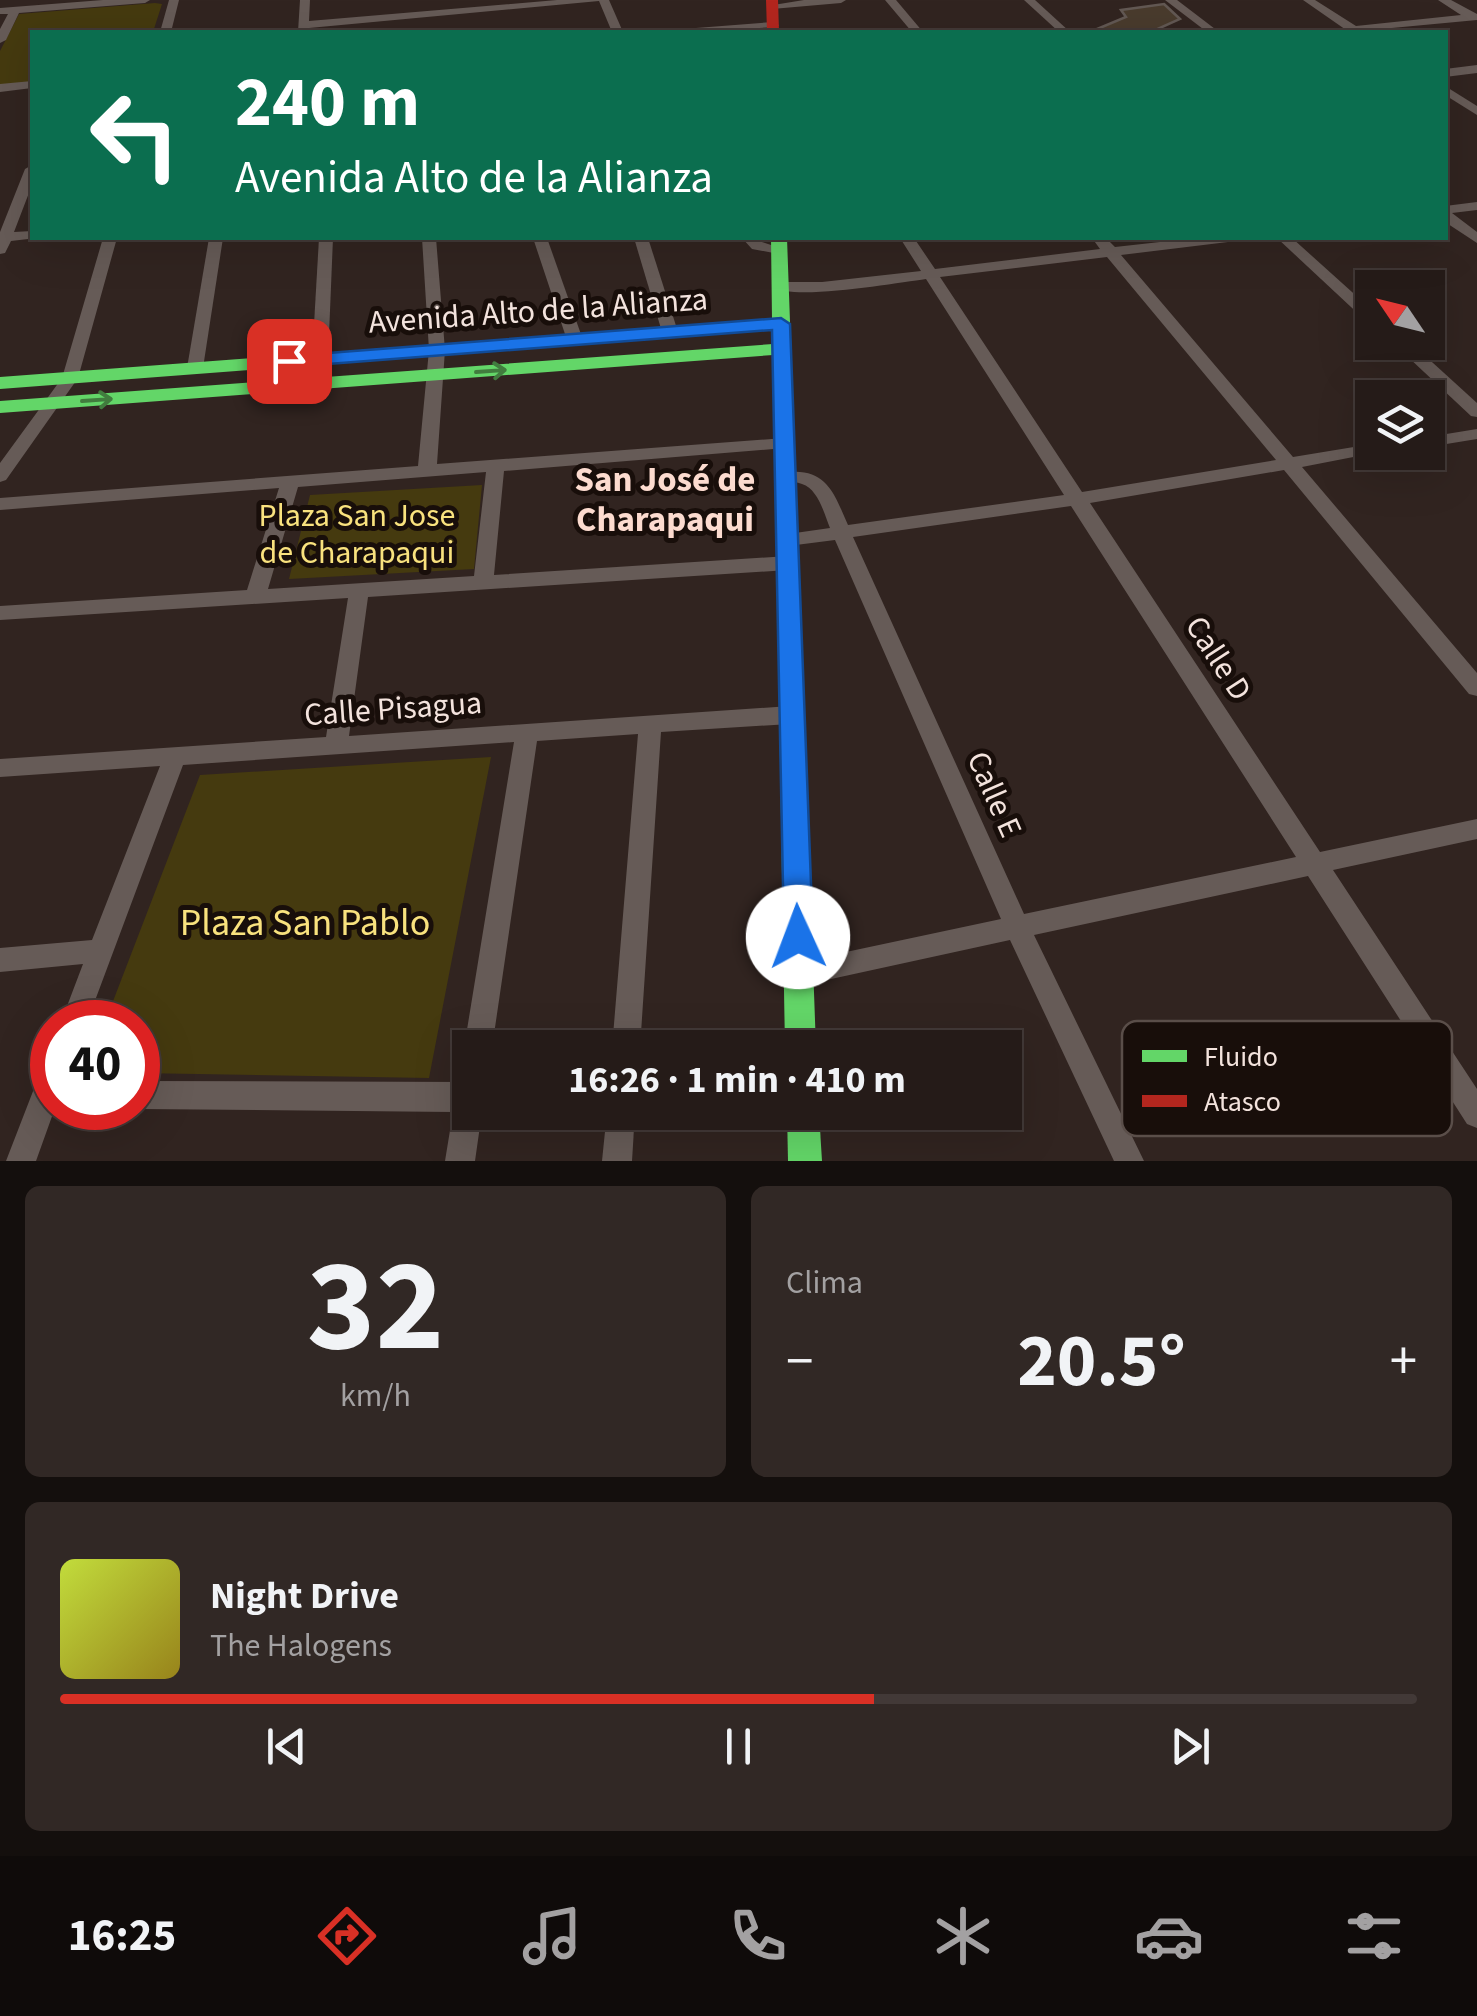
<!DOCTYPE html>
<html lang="es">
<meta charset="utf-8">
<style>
:root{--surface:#251b18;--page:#312825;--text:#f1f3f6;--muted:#a3a1a2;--line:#423937;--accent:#d93025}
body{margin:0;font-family:"Source Sans 3",sans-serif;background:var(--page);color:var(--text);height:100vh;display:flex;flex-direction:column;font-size:38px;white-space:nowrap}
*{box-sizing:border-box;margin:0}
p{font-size:32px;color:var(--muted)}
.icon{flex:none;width:55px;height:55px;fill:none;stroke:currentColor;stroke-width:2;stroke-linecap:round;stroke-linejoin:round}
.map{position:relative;height:1161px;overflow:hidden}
.details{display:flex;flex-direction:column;gap:25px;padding:25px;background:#140f0d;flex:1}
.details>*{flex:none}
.top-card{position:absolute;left:30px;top:30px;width:1418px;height:210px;border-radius:0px;box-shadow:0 10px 40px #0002,0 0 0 2px var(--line);background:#0b6e4f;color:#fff;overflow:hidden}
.needle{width:65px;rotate:305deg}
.tools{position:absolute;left:1355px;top:270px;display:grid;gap:20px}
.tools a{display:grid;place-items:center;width:90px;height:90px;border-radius:0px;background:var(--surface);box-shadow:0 10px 40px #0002,0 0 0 2px var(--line);font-size:50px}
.speed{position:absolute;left:30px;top:1000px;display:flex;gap:20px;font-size:50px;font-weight:700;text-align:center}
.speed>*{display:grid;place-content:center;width:130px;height:130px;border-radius:50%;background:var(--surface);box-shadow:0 10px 40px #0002,0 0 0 2px var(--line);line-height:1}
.speed .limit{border:15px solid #d22;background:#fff;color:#111}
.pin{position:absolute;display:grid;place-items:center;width:85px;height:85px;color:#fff;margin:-42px;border-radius:20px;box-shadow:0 5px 15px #0006}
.me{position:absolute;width:110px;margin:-55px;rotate:358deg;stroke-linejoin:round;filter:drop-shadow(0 0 8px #0008)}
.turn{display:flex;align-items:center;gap:35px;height:210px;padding:0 40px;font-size:45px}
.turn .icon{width:130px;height:130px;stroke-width:2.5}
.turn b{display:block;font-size:70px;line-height:85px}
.big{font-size:75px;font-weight:700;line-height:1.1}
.details .card{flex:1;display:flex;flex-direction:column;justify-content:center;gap:15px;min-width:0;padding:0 35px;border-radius:15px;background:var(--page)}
.details .dial{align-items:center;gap:0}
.dial b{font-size:130px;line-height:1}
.song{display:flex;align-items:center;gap:30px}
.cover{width:120px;height:120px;border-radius:15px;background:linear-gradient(135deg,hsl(70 70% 55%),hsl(50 70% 35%))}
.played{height:10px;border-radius:5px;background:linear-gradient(90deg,var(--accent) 60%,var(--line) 60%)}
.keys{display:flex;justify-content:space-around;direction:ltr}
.heat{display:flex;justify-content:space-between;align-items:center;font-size:55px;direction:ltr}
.details .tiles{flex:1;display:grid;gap:25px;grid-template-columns:1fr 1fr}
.card:last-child{grid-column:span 2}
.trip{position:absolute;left:452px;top:1030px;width:570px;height:100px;border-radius:0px;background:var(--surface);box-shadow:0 10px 40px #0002,0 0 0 2px var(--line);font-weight:700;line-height:100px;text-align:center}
.tab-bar{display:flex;height:160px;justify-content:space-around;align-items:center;background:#0f0b0a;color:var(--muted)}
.tab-bar .icon{width:70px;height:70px}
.tab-bar .current{color:var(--accent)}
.tab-bar b{font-size:45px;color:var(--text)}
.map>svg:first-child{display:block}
.green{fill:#453a0f}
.building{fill:#493b2d;stroke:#625853;stroke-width:2.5}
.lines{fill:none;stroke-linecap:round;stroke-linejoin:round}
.street{fill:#665b57;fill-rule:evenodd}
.fast{fill:#63d668;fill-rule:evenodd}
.jam{fill:#b3261e;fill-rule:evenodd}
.oneway{stroke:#417c3e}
.route{fill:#1a73e8;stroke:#114b97;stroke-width:2.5}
.labels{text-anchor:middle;stroke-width:10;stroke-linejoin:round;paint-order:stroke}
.street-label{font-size:32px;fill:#f3e3dd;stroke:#180e0a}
.park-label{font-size:32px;fill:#f9e27e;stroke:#180e0a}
.neighbourhood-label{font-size:35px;font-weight:bold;fill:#fcdbcf;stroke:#180e0a}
.near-park-label{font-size:38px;fill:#f9e27e;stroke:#180e0a}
.key{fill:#180e0a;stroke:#5a4e49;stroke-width:2.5}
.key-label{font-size:28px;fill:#f3e3dd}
</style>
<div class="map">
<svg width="1477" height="1161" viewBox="0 0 1477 1161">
<rect width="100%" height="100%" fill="#312420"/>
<g class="green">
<polygon points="155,3 162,4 153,32 32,32 32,84 0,87 0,51 19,14"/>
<polygon points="482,485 474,569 289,579 310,495"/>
<polygon points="491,757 429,1078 138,1073 138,1022 105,1022 200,775"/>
</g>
<polygon class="building" points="1164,4 1180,19 1151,32 1090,32 1126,17 1121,10"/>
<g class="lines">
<g class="street">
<polygon points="103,0 150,0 145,3 19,13 6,40 0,43 0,29 8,14 0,14 0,8"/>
<polygon points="169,0 179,0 171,32 160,32"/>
<polygon points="300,0 310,0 309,21 557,0 609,0 623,32 612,32 599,1 309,28 308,32 298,32"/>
<polygon points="804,0 846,0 841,3 772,9 767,6"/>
<polygon points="885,0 896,0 923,32 912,32"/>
<polygon points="1024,0 1035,0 1070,32 1059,32"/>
<polygon points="1165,0 1177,0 1219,32 1207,32"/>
<polygon points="1303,0 1315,0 1356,26 1461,15 1438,0 1451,0 1477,14 1477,20 1349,32"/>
<polygon points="773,22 779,25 777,27 677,32 683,29"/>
<polygon points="1477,65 1477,73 1445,77 1445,69"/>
<polygon points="32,81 32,88 0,92 0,84"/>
<polygon points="1445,86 1477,106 1477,115 1445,95"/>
<polygon points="32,165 32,185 14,232 32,231 32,238 37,238 11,241 5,253 0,254 0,232 25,169"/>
<polygon points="1477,202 1477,210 1452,213 1477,232 1477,243 1445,222 1445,206"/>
<polygon points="103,238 117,238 78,378 6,480 0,482 0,463 62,378"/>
<polygon points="209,238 223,238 203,368 195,373 187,368"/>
<polygon points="319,238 333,238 328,359 320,364 312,359"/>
<path d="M422 238H436L445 350 437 464 785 438 794 443 785 448 504 471 494 575 788 556 798 563 788 570 368 597 349 736 790 706 798 709 801 715 798 721 790 724 661 732 640 1048H612L638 734 537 741 492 1048H470V1058L464 1048 514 742 183 765 87 1022H61L83 964 0 972V948L92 940 160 766 0 777V759L326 737 348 598 0 620V606L247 590 279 488 0 510V498L418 466 429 350ZM486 472 474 576 268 589 298 487Z"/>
<polygon points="533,238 547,238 583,340 581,343 569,343 567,340"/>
<polygon points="634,238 648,238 678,332 676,335 670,337 662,332"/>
<polygon points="742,238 757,238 762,242 786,250 779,254 752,249"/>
<path d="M900 238H914L935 269 1100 249 1092 238H1106L1115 247 1196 238H1235L1228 242 1121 255 1293 457 1372 444V452H1379L1302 467 1477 673V696L1469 694 1284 470 1090 503 1320 852 1477 819V839L1333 870 1477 1089V1128L1467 1124 1308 876 1034 935 1144 1161H1114L1010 940 799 986 790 983 786 974 790 965 799 962 1001 919 835 540 788 546 778 540 788 534 830 528C824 513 818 489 802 484 791 480 786 484 777 477 785 471 790 471 800 472 830 474 837 501 848 525L1064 495 926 279C896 283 794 301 772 287L780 282H822L921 271ZM1107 257 1276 460 1082 492 940 277ZM1071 506 1296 857 1024 914 853 537Z"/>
<polygon points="1277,238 1292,238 1372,310 1372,323 1366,321"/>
<polygon points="1392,342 1410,342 1477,403 1477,417 1471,416"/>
<polygon points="1477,429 1477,439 1428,447 1428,437"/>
<polygon points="52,1064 52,1108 55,1108 36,1161 6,1161 42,1068"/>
<polygon points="138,1081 470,1082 470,1112 482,1112 475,1161 445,1161 453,1112 138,1109 135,1108 138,1108"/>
<polygon points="607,1112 635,1112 632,1161 602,1161"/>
</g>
<g class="fast">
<polygon points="771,238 787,238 816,1048 785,1048 773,355 0,413 0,401 773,344 773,330 0,389 0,377 772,319"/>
<polygon points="787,1112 819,1112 822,1161 788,1161"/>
</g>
<polygon class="jam" points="766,0 778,0 779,32 767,32"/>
</g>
<defs><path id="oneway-shaft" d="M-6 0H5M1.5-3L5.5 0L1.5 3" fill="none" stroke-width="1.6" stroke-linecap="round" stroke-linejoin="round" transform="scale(2.5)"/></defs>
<g class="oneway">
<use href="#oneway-shaft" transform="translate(491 371) rotate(-4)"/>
<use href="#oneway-shaft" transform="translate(97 400) rotate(-4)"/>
</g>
<polygon class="route" points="781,318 790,324 813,937 809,947 798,950 788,947 784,937 772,330 289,367 279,361 289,356"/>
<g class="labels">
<g class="street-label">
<text transform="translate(538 310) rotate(-4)" y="11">Avenida Alto de la Alianza</text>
<text transform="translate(1219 658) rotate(57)" y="11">Calle D</text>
<text transform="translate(393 708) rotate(-4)" y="11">Calle Pisagua</text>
<text transform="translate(995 794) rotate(66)" y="11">Calle E</text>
</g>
<g class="park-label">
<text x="357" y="526">Plaza San Jose<tspan x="357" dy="37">de Charapaqui</tspan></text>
</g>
<g class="neighbourhood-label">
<text x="665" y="491">San José de<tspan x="665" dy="40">Charapaqui</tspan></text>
</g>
<g class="near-park-label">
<text x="305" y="935">Plaza San Pablo</text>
</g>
</g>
<rect x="1122" y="1021" width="330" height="115" rx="15" class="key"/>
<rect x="1142" y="1050" width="45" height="12" fill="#63d668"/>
<rect x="1142" y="1095" width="45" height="12" fill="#b3261e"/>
<g class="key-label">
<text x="1204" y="1066">Fluido</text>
<text x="1204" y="1111">Atasco</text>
</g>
</svg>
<div class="tools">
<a><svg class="needle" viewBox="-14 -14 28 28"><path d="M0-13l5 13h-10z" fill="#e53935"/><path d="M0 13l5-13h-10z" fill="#a3a1a2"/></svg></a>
<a><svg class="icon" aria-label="layers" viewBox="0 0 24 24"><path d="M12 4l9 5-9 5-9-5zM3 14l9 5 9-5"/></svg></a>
</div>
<div class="speed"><div class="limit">40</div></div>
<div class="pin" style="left:289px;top:361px;background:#d93025"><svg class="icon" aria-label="arrive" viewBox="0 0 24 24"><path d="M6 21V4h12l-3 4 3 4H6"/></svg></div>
<svg class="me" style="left:798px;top:937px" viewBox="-20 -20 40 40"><circle r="19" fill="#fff"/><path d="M0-13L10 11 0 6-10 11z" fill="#1a73e8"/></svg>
<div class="trip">16:26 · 1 min · 410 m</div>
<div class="top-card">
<div class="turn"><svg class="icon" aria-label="left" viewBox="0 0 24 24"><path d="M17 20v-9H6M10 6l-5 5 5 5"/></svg><div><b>240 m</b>Avenida Alto de la Alianza</div></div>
</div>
</div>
<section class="details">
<div class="tiles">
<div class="card dial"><b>32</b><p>km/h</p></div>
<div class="card"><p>Clima</p>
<div class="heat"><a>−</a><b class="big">20.5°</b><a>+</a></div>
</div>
<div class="card">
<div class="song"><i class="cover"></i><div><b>Night Drive</b><p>The Halogens</p></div></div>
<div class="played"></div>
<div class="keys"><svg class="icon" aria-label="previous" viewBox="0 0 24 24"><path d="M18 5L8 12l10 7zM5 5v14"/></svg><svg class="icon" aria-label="pause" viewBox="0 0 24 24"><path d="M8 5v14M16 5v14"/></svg><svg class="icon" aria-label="next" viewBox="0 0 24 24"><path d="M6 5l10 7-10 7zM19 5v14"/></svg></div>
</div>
</div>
</section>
<nav class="tab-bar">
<b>16:25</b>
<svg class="icon current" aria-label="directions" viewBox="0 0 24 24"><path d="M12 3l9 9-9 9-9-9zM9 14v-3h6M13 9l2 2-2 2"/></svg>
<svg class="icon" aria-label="music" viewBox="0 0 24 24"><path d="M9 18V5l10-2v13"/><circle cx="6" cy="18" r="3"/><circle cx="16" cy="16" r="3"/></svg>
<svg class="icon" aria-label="phone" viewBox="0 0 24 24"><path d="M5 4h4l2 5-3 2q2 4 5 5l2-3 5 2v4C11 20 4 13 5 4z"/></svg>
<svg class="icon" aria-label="climate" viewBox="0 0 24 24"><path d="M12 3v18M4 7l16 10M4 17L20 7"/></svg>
<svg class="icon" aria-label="car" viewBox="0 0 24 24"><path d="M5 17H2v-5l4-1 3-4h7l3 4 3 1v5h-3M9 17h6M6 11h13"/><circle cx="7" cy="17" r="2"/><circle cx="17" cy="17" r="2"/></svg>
<svg class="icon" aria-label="filters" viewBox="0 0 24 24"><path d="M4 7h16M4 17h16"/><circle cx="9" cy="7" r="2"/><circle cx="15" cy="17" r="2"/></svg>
</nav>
